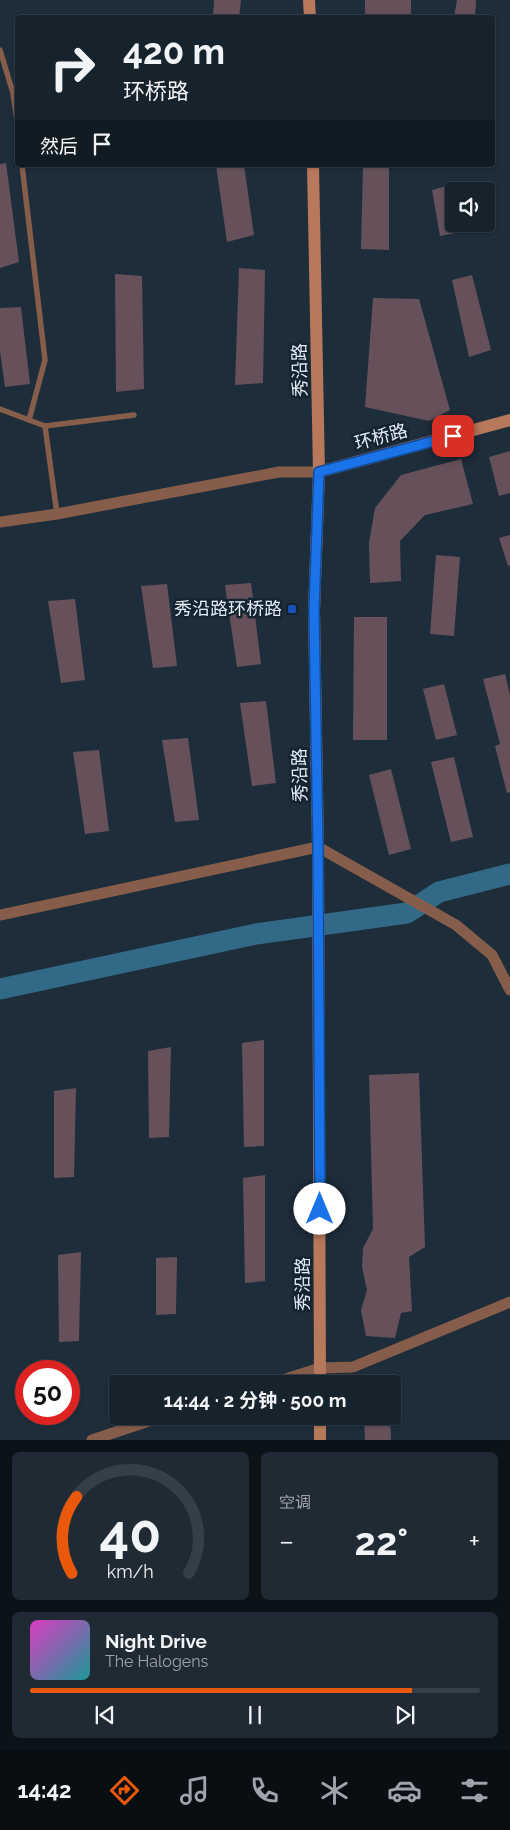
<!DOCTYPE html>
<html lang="zh">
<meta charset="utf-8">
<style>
:root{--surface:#16222c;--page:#1f2a34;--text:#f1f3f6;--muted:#9ea4a9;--line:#353f48;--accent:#ea580c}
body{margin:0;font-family:Raleway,"Noto Sans SC",sans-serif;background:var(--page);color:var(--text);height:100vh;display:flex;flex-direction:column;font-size:19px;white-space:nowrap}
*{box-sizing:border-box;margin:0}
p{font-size:16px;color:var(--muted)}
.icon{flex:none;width:28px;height:28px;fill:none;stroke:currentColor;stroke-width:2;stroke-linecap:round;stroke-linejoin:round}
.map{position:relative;height:1440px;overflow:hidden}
.drawer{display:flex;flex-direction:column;gap:12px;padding:12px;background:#0c1318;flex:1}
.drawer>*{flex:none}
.guide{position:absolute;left:15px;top:15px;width:480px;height:152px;border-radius:5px;box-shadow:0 1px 4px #0004,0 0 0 1px var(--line);background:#16222c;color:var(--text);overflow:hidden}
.controls{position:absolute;left:445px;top:182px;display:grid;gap:10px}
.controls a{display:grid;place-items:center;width:50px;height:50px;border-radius:5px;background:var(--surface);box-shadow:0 1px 4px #0004,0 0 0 1px var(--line);font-size:25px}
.speed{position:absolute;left:15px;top:1360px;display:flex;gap:10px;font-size:25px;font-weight:700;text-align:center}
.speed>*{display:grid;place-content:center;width:65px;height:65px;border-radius:50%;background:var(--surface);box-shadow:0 1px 4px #0004,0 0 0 1px var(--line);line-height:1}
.speed .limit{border:8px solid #d22;background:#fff;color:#111}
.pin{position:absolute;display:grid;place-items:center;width:42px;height:42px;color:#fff;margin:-21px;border-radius:10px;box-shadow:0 2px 8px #0006}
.me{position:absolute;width:55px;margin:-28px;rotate:0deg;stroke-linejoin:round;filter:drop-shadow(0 0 4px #0008)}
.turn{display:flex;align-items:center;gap:18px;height:105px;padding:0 25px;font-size:22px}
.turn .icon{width:65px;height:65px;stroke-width:2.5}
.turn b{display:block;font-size:35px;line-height:42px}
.then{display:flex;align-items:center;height:48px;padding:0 25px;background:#0003;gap:10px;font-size:19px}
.big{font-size:38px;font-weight:700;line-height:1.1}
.drawer .card{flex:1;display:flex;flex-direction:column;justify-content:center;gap:8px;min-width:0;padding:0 18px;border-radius:8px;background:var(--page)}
.drawer .dial{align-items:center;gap:0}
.dial svg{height:130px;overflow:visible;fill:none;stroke:var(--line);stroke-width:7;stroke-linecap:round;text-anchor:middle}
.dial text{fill:var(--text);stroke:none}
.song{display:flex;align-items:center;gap:15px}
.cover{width:60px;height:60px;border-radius:8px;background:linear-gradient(135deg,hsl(310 70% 55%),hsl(180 70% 35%))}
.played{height:5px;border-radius:2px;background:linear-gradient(90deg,var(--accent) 85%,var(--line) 85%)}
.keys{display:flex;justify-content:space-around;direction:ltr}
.heat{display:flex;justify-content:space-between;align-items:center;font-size:28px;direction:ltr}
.drawer .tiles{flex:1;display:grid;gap:12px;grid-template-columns:1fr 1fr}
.card:last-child{grid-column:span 2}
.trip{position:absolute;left:109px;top:1375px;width:292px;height:50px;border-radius:5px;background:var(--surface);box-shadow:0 1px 4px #0004,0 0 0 1px var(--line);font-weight:700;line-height:50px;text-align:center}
.tab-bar{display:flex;height:80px;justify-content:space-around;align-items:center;background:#090e12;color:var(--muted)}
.tab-bar .icon{width:35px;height:35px}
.tab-bar .selected{color:var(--accent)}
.tab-bar b{font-size:22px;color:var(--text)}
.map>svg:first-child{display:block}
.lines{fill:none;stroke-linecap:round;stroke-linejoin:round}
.river{stroke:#326986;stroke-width:21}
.building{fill:#66515a}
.lane{stroke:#865d4b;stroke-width:5.5}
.street{stroke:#865d4b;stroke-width:11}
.secondary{stroke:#b8785b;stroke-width:12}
.route-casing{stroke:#114b97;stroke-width:12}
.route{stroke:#1a73e8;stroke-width:9}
.transit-dot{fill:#1a4fb4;stroke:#142330;stroke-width:2}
.labels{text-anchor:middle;stroke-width:5;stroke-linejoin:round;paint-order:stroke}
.street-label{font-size:18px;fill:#e3edf5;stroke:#142330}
.poi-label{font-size:18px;fill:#e3edf5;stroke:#142330;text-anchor:end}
</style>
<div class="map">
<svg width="510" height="1440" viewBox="0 0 510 1440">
<rect width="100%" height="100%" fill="#1e2d3a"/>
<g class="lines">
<polyline class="river" points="0,989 256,934 407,913 439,892 510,874"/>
</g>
<g class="building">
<polygon points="214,0 241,0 239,18 213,18"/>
<rect x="365" y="0" width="46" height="18"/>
<polygon points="457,0 476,0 475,18 454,18"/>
<polygon points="6,163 19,262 0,268 0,164"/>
<polygon points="216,165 244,165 254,235 227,242"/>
<polygon points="363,165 389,165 389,250 361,249"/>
<polygon points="450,185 454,202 454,224 459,224 461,232 440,236 432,190"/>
<polygon points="239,268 265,270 263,383 235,385"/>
<polygon points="115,274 142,276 144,389 116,392"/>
<polygon points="472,275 491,350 469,357 452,280"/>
<polygon points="373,298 419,299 450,410 429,421 365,407"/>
<polygon points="21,307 30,384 5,387 0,351 0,308"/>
<polygon points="510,451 510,493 499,496 489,457"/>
<polygon points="461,459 473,504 425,515 400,541 401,581 370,583 369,543 375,508 401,475"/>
<polygon points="510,535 510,565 508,566 499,538"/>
<polygon points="436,555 460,557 454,636 430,634"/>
<polygon points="251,583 261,664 237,667 225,585"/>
<polygon points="167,584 177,666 153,668 141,586"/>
<polygon points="75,599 85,680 61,683 48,601"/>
<polygon points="354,617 387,617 387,740 353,740"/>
<polygon points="505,674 510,695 510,792 507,793 495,746 500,744 483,679"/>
<polygon points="444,684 457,735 436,740 423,689"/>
<polygon points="266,701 276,783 252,786 240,703"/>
<polygon points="188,738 199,820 175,822 162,740"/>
<polygon points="99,750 109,831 85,834 73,752"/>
<polygon points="454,757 473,837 451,842 431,762"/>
<polygon points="391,769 411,849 389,855 369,775"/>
<polygon points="264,1040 264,1146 244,1147 242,1043"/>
<polygon points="171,1047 169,1137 149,1138 148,1051"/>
<polygon points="419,1073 425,1247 409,1257 412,1311 401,1313 395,1338 366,1336 361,1310 367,1290 362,1267 363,1248 373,1229 369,1075"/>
<polygon points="76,1088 74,1177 54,1178 54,1091"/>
<polygon points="265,1175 265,1281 245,1283 243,1178"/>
<polygon points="81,1252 79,1341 59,1342 58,1255"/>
<polygon points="177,1257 176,1314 156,1315 156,1258"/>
<polygon points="364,1416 390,1416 391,1440 365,1440"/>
</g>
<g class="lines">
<g class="lane">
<polyline points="0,50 13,93 18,127"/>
<polyline points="22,165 45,360 29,420"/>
<polyline points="0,409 45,426 134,415"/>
<polyline points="45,426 57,514"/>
</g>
<g class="street">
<polyline points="0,522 57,514 279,472 319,472"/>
<polyline points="0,915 318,847 456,925 492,955 510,990"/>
<polyline points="270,1384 320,1368 353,1367 510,1302"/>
<polyline points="92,1440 164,1416"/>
</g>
<g class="secondary">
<polyline points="309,0 310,18"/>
<polyline points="313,165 319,472 314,611 318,847 320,1384"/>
<polyline points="319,472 510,420"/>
<polyline points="320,1440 320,1416"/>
</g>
</g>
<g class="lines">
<defs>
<polyline id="route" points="320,1209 318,847 314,611 319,472 453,436"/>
</defs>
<use href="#route" class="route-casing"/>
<use href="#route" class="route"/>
</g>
<rect class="transit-dot" x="287" y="604" width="10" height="10" rx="2.5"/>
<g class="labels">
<g class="street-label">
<text transform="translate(300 370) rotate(-91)" y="6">秀沿路</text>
<text transform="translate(381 437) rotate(-15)" y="6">环桥路</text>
<text transform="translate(300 775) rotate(-91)" y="6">秀沿路</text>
<text transform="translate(303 1284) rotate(-90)" y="6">秀沿路</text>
</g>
<g class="poi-label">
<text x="282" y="615">秀沿路环桥路</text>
</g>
</g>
</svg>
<div class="controls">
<a><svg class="icon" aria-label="sound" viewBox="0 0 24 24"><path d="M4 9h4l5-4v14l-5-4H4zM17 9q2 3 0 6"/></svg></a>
</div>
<div class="speed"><div class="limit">50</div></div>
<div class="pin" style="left:453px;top:436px;background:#d93025"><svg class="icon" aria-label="arrive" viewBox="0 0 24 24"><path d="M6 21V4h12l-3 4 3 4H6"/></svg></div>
<svg class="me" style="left:320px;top:1209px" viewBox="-20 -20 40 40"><circle r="19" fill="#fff"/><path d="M0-13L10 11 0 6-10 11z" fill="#1a73e8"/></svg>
<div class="trip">14:44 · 2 分钟 · 500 m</div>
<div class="guide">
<div class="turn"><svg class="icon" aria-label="right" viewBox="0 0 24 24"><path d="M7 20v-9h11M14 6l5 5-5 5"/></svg><div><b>420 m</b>环桥路</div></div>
<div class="then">然后<svg class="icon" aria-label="arrive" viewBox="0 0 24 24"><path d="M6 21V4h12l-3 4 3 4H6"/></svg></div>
</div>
</div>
<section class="drawer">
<div class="tiles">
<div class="card dial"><svg viewBox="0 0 100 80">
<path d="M14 69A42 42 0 1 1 86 69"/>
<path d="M14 69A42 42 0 0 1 17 22" stroke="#ea580c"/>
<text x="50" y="56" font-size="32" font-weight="700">40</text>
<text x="50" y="72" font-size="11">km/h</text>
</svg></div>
<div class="card"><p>空调</p>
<div class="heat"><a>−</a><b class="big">22°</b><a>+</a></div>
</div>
<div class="card">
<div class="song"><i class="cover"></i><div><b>Night Drive</b><p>The Halogens</p></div></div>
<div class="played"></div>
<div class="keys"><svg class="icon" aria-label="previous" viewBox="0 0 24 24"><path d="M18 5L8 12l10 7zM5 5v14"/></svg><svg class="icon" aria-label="pause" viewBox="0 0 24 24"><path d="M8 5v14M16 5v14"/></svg><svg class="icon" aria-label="next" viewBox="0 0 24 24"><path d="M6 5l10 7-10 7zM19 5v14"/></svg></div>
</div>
</div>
</section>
<nav class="tab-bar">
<b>14:42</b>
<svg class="icon selected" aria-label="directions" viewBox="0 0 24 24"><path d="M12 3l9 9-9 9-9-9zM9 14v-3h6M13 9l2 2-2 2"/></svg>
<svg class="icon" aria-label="music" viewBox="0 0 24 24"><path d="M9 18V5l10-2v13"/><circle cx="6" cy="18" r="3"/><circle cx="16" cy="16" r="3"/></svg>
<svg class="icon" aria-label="phone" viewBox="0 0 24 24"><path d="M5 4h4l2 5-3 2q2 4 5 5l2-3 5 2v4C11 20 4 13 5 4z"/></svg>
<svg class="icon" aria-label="climate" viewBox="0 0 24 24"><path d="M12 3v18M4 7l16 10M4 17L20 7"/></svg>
<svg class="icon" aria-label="car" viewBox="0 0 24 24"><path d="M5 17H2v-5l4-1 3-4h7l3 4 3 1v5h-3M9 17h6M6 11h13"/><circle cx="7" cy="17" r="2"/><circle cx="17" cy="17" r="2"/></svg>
<svg class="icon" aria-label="filters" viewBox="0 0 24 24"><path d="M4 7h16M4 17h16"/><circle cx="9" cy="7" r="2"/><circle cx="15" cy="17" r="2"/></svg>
</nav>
